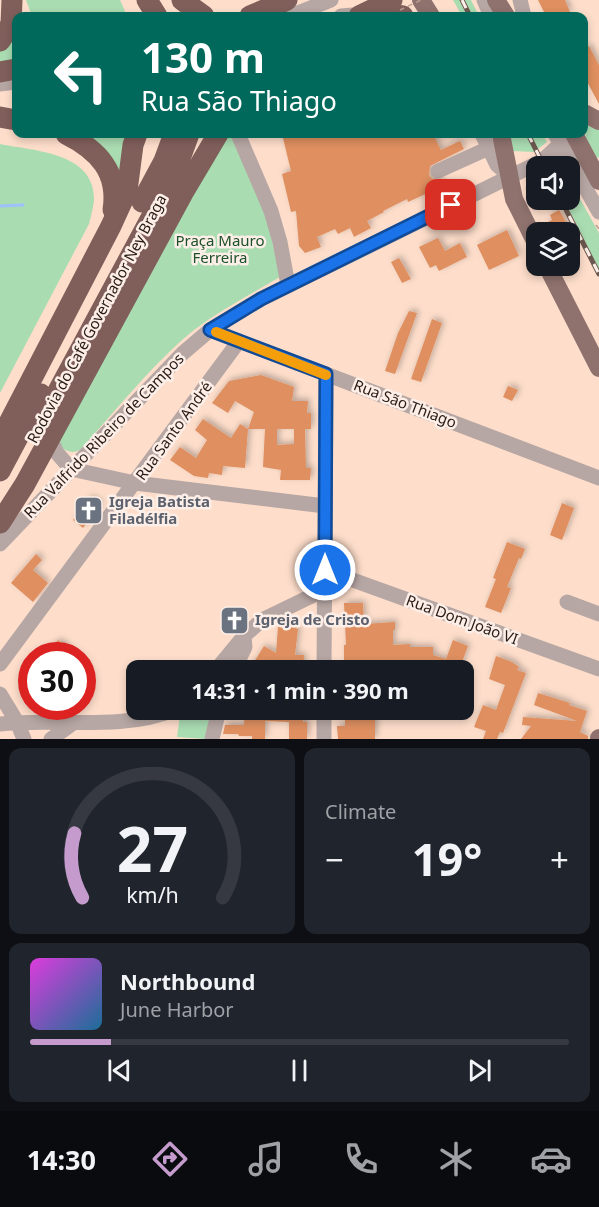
<!DOCTYPE html>
<meta charset="utf-8">
<style>
:root{--surface:#171b24;--page:#20242c;--text:#f1f3f6;--muted:#9ea1a6;--line:#363941;--accent:#c49bcc}
body{margin:0;font-family:"Noto Sans",sans-serif;background:var(--page);color:var(--text);height:100vh;display:flex;flex-direction:column;font-size:22px;white-space:nowrap}
*{box-sizing:border-box;margin:0}
p{font-size:20px;color:var(--muted)}
.icon{flex:none;width:33px;height:33px;fill:none;stroke:currentColor;stroke-width:2;stroke-linecap:round;stroke-linejoin:round}
.map{position:relative;height:739px;overflow:hidden}
.drawer{display:flex;flex-direction:column;gap:9px;padding:9px;background:#0d0f14;flex:1}
.drawer>*{flex:none}
.top-card{position:absolute;left:12px;top:12px;width:576px;height:126px;border-radius:12px;box-shadow:0 3px 9px #0003;background:#00695c;color:#fff;overflow:hidden}
.buttons{position:absolute;left:526px;top:156px;display:grid;gap:12px}
.buttons a{display:grid;place-items:center;width:54px;height:54px;border-radius:12px;background:var(--surface);box-shadow:0 3px 9px #0003;font-size:30px}
.speed{position:absolute;left:18px;top:642px;display:flex;gap:12px;font-size:30px;font-weight:700;text-align:center}
.speed>*{display:grid;place-content:center;width:78px;height:78px;border-radius:50%;background:var(--surface);box-shadow:0 3px 9px #0003;line-height:1}
.speed .limit{border:9px solid #d22;background:#fff;color:#111}
.pin{position:absolute;display:grid;place-items:center;width:51px;height:51px;color:#fff;margin:-26px;border-radius:12px;box-shadow:0 3px 9px #0006}
.me{position:absolute;width:66px;margin:-33px;rotate:0deg;stroke-linejoin:round;filter:drop-shadow(0 0 4px #0008)}
.turn{display:flex;align-items:center;gap:21px;height:126px;padding:0 30px;font-size:27px}
.turn .icon{width:78px;height:78px;stroke-width:2.5}
.turn b{display:block;font-size:42px;line-height:51px}
.big{font-size:45px;font-weight:700;line-height:1.1}
.drawer .widget{flex:1;display:flex;flex-direction:column;justify-content:center;gap:9px;min-width:0;padding:0 21px;border-radius:12px;background:var(--page)}
.drawer .dial{align-items:center;gap:0}
.dial svg{height:156px;overflow:visible;fill:none;stroke:var(--line);stroke-width:7;stroke-linecap:round;text-anchor:middle}
.dial text{fill:var(--text);stroke:none}
.song{display:flex;align-items:center;gap:18px}
.cover{width:72px;height:72px;border-radius:9px;background:linear-gradient(135deg,hsl(300 70% 55%),hsl(200 70% 35%))}
.played{height:6px;border-radius:3px;background:linear-gradient(90deg,var(--accent) 15%,var(--line) 15%)}
.keys{display:flex;justify-content:space-around;direction:ltr}
.heat{display:flex;justify-content:space-between;align-items:center;font-size:33px;direction:ltr}
.drawer .tiles{flex:1;display:grid;gap:9px;grid-template-columns:1fr 1fr}
.widget:last-child{grid-column:span 2}
.trip{position:absolute;left:126px;top:660px;width:348px;height:60px;border-radius:12px;background:var(--surface);box-shadow:0 3px 9px #0003;font-weight:700;line-height:60px;text-align:center}
.tab-bar{display:flex;height:96px;justify-content:space-around;align-items:center;background:#090b0e;color:var(--muted)}
.tab-bar .icon{width:42px;height:42px}
.tab-bar .selected{color:var(--accent)}
.tab-bar b{font-size:27px;color:var(--text)}
.map>svg:first-child{display:block}
.green{fill:#aadcb2}
.lines{fill:none;stroke-linecap:round;stroke-linejoin:round}
.stream{stroke:#9ec0fb;stroke-width:3}
.building{fill:#df8f60;fill-rule:evenodd;filter:url(#shadow)}
.path{stroke:#b89e90;stroke-width:1.5;stroke-dasharray:4.5 4.5;stroke-linecap:butt}
.minor{stroke:#b7a7a4;stroke-width:15}
.major{stroke:#8f726e;stroke-width:18}
.highway{stroke:#805f5b;stroke-width:21}
.rail-casing{stroke:#6b584e;stroke-width:5}
.rail{stroke:#fdefe8;stroke-width:3;stroke-dasharray:9;stroke-linecap:butt}
.path-bridge{stroke:#b89e90;stroke-width:1.5;stroke-dasharray:4.5 4.5;stroke-linecap:butt}
.route-casing{stroke:#114b97;stroke-width:15}
.route{stroke:#1a73e8;stroke-width:10}
.slow{stroke:#f59e0b;stroke-width:10}
.labels{text-anchor:middle;stroke-width:5;stroke-linejoin:round;paint-order:stroke}
.park-label{font-size:15px;fill:#1b5028;stroke:#fdefe8}
.street-label{font-size:15px;fill:#281c16;stroke:#fdefe8}
.worship-label{font-size:15px;font-weight:bold;fill:#5b616d;stroke:#fdefe8;text-anchor:start}
</style>
<div class="map">
<svg width="599" height="739" viewBox="0 0 599 739">
<defs>
<filter id="shadow"><feDropShadow dx="2.5" dy="-2.5" stdDeviation="3" flood-color="#0004"/></filter>
</defs>
<rect width="100%" height="100%" fill="#fedecb"/>
<g class="green">
<polygon points="26,0 120,0 127,16 32,16"/>
<polygon points="453,0 471,0 479,16 462,16"/>
<polygon points="16,26 16,62 0,64 0,50"/>
<polygon points="594,124 599,127 599,157 591,160 584,128"/>
<polygon points="77,134 129,134 122,190"/>
<path d="M227 134H232L267 216 280 277C251 294 221 310 194 330 154 362 115 412 80 450 72 454 67 451 60 447L59 431Z"/>
<polygon points="507,134 542,134 547,142 534,152 512,151"/>
<path d="M0 144C34 151 96 152 94 201 93 208 91 216 89 224L0 393Z"/>
<polygon points="570,181 599,233 599,269 564,200 570,200"/>
<polygon points="187,710 213,710 206,739 177,737 180,715"/>
</g>
<g class="lines">
<polyline class="stream" points="0,206 23,205"/>
</g>
<g class="building">
<polygon points="538,0 565,0 570,12 560,16 546,16"/>
<polygon points="589,46 599,65 599,104 584,76 584,49"/>
<polygon points="282,134 433,134 441,150 460,141 464,149 430,166 429,176 433,179 440,180 443,186 408,202 407,199 383,211 384,212 367,221 371,228 354,237 350,228 338,234 335,229 317,237 321,247 305,253 299,246 296,211 291,212 282,174 291,171"/>
<polygon points="559,210 567,224 570,232 553,232 548,222 552,220 550,215"/>
<polygon points="507,230 519,256 489,270 477,245"/>
<polygon points="438,238 445,251 460,243 467,257 439,271 436,265 430,268 419,247"/>
<polygon points="399,258 411,279 402,283 391,262"/>
<polygon points="409,311 417,313 395,374 385,371 398,333"/>
<polygon points="432,319 442,323 421,382 411,379"/>
<path d="M261 375 294 387 292 401H308L307 413H311V429H305L306 468H311L310 480H280L281 470 263 467 265 429H248L254 412 235 401 228 413 212 403 229 381ZM277 429H294V444L277 445Z"/>
<polygon points="508,386 518,390 512,401 503,397"/>
<polygon points="203,419 231,438 240,424 248,429 245,468 223,466 222,475 209,473 208,478 194,476 170,460 180,447 196,458 207,440 195,430"/>
<polygon points="91,497 101,505 83,528 73,520"/>
<polygon points="562,503 574,508 562,540 550,535"/>
<polygon points="507,542 525,549 521,559 519,558 507,587 511,588 501,613 485,607 496,579 493,578"/>
<polygon points="36,554 42,560 33,570 48,583 33,602 11,583"/>
<polygon points="344,603 363,603 364,624 395,622 395,630 393,630 393,645 410,644 410,647 433,647 433,655 446,659 453,640 468,646 459,670 379,670 379,664 344,664 344,645 346,645"/>
<polygon points="287,625 298,629 295,655 304,655 303,670 249,670 264,646 276,653 278,627"/>
<polygon points="58,640 68,648 62,656 46,656"/>
<polygon points="496,656 512,662 519,667 517,670 526,673 503,733 500,732 497,739 483,739 486,731 474,727 483,705 496,710 505,685 489,679"/>
<polygon points="538,693 570,703 569,705 587,711 580,732 588,736 588,739 521,739 531,726 522,725 523,717 577,721 534,705"/>
<polygon points="245,710 304,710 303,722 307,722 307,739 289,739 289,722 265,721 265,739 252,739 252,736 239,736 238,734 223,734 225,725 244,725"/>
<polygon points="345,710 375,710 375,739 338,739 337,726 345,726"/>
</g>
<g class="lines">
<g class="path">
<polyline points="21,135 37,138 38,134"/>
<polyline points="526,189 532,181"/>
<polyline points="596,225 599,229"/>
</g>
<g class="minor">
<polyline points="484,0 491,16"/>
<polyline points="520,0 524,16"/>
<polyline points="290,16 331,0"/>
<polyline points="341,16 365,14"/>
<polyline points="0,84 16,82"/>
<polyline points="238,134 271,211 280,242 288,285"/>
<polyline points="482,134 497,165 510,176"/>
<polyline points="555,134 599,212"/>
<polyline points="438,171 489,148"/>
<polyline points="210,330 599,478"/>
<polyline points="50,438 57,453 71,469 135,483 325,506"/>
<polyline points="0,544 183,353 210,330 261,299 542,161 571,134"/>
<polyline points="325,570 599,669"/>
<polyline points="567,602 599,614"/>
<polyline points="0,664 239,341"/>
<polyline points="216,670 244,636 262,620 324,590"/>
<polyline points="234,670 245,647 244,637"/>
<polyline points="324,670 326,374"/>
<polyline points="0,694 17,722 24,739"/>
<path d="M0 724C53 718 123 731 173 710"/>
<polyline points="51,739 72,724"/>
<polyline points="212,739 219,710"/>
<polyline points="324,739 324,710"/>
</g>
<g class="major">
<polyline points="421,0 431,16"/>
<polyline points="496,0 506,16"/>
<polyline points="584,113 599,121"/>
<polyline points="501,134 514,199 537,245"/>
<polyline points="574,134 599,181"/>
<polyline points="547,266 599,368"/>
<polyline points="599,739 599,738"/>
</g>
<g class="highway">
<polyline points="147,0 157,16"/>
<polyline points="182,0 204,16"/>
<polyline points="250,16 287,0"/>
<polyline points="359,16 392,0"/>
<polyline points="371,16 396,15 403,16"/>
<polyline points="0,41 11,24 12,0"/>
<polyline points="0,72 16,69"/>
<polyline points="0,117 16,120"/>
<path d="M66 134C98 150 119 172 113 210"/>
<polyline points="142,202 164,161 174,134"/>
<polyline points="42,421 174,175 189,134"/>
<polyline points="0,440 111,226 127,191 133,145 137,134"/>
<polyline points="0,471 41,394"/>
<polyline points="0,523 25,484 183,193 218,134"/>
</g>
<defs>
<g id="rail">
<polyline points="462,0 470,16"/>
<polyline points="528,134 544,166"/>
<polyline points="561,200 599,274"/>
</g>
</defs>
<use href="#rail" class="rail-casing"/>
<use href="#rail" class="rail"/>
<polyline class="path-bridge" points="400,10 421,0"/>
</g>
<g class="lines">
<defs>
<polyline id="route" points="325,570 326,374 210,330 261,299 451,205"/>
</defs>
<use href="#route" class="route-casing"/>
<use href="#route" class="route"/>
<polyline class="slow" points="216,332 326,375"/>
</g>
<defs>
<symbol id="church-square" viewBox="-11 -11 22 22"><rect x="-9" y="-9" width="18" height="18" rx="4" fill="#6b7280" stroke="#fdefe8"/><path d="M-1.2-6h2.4v3.5h3.3v2.4h-3.3V6h-2.4V-.1h-3.3v-2.4h3.3Z" fill="#fff"/></symbol>
</defs>
<g fill-rule="evenodd">
<use href="#church-square" x="72" y="494" width="33" height="33"/>
<use href="#church-square" x="218" y="604" width="33" height="33"/>
</g>
<g class="labels">
<g class="park-label">
<text x="220" y="246">Praça Mauro<tspan x="220" dy="17">Ferreira</tspan></text>
</g>
<g class="street-label">
<text transform="translate(97 319) rotate(-62)" y="5">Rodovia do Café Governador Ney Braga</text>
<text transform="translate(405 404) rotate(21)" y="5">Rua São Thiago</text>
<text transform="translate(174 431) rotate(-54)" y="5">Rua Santo André</text>
<text transform="translate(104 436) rotate(-46)" y="5">Rua Valfrido Ribeiro de Campos</text>
<text transform="translate(462 620) rotate(20)" y="5">Rua Dom João VI</text>
</g>
<g class="worship-label">
<text x="109" y="507">Igreja Batista<tspan x="109" dy="17">Filadélfia</tspan></text>
<text x="255" y="625">Igreja de Cristo</text>
</g>
</g>
</svg>
<div class="buttons">
<a><svg class="icon" aria-label="sound" viewBox="0 0 24 24"><path d="M4 9h4l5-4v14l-5-4H4zM17 9q2 3 0 6"/></svg></a>
<a><svg class="icon" aria-label="layers" viewBox="0 0 24 24"><path d="M12 4l9 5-9 5-9-5zM3 14l9 5 9-5"/></svg></a>
</div>
<div class="speed"><div class="limit">30</div></div>
<div class="pin" style="left:451px;top:205px;background:#d93025"><svg class="icon" aria-label="arrive" viewBox="0 0 24 24"><path d="M6 21V4h12l-3 4 3 4H6"/></svg></div>
<svg class="me" style="left:325px;top:570px" viewBox="-20 -20 40 40"><circle r="17" fill="#1a73e8" stroke="#fff" stroke-width="3"/><path d="M0-11L8 9 0 5-8 9z" fill="#fff"/></svg>
<div class="trip">14:31 · 1 min · 390 m</div>
<div class="top-card">
<div class="turn"><svg class="icon" aria-label="left" viewBox="0 0 24 24"><path d="M17 20v-9H6M10 6l-5 5 5 5"/></svg><div><b>130 m</b>Rua São Thiago</div></div>
</div>
</div>
<section class="drawer">
<div class="tiles">
<div class="widget dial"><svg viewBox="0 0 100 80">
<path d="M14 69A42 42 0 1 1 86 69"/>
<path d="M14 69A42 42 0 0 1 10 36" stroke="#c49bcc"/>
<text x="50" y="56" font-size="32" font-weight="700">27</text>
<text x="50" y="72" font-size="11">km/h</text>
</svg></div>
<div class="widget"><p>Climate</p>
<div class="heat"><a>−</a><b class="big">19°</b><a>+</a></div>
</div>
<div class="widget">
<div class="song"><i class="cover"></i><div><b>Northbound</b><p>June Harbor</p></div></div>
<div class="played"></div>
<div class="keys"><svg class="icon" aria-label="previous" viewBox="0 0 24 24"><path d="M18 5L8 12l10 7zM5 5v14"/></svg><svg class="icon" aria-label="pause" viewBox="0 0 24 24"><path d="M8 5v14M16 5v14"/></svg><svg class="icon" aria-label="next" viewBox="0 0 24 24"><path d="M6 5l10 7-10 7zM19 5v14"/></svg></div>
</div>
</div>
</section>
<nav class="tab-bar">
<b>14:30</b>
<svg class="icon selected" aria-label="directions" viewBox="0 0 24 24"><path d="M12 3l9 9-9 9-9-9zM9 14v-3h6M13 9l2 2-2 2"/></svg>
<svg class="icon" aria-label="music" viewBox="0 0 24 24"><path d="M9 18V5l10-2v13"/><circle cx="6" cy="18" r="3"/><circle cx="16" cy="16" r="3"/></svg>
<svg class="icon" aria-label="phone" viewBox="0 0 24 24"><path d="M5 4h4l2 5-3 2q2 4 5 5l2-3 5 2v4C11 20 4 13 5 4z"/></svg>
<svg class="icon" aria-label="climate" viewBox="0 0 24 24"><path d="M12 3v18M4 7l16 10M4 17L20 7"/></svg>
<svg class="icon" aria-label="car" viewBox="0 0 24 24"><path d="M5 17H2v-5l4-1 3-4h7l3 4 3 1v5h-3M9 17h6M6 11h13"/><circle cx="7" cy="17" r="2"/><circle cx="17" cy="17" r="2"/></svg>
</nav>
